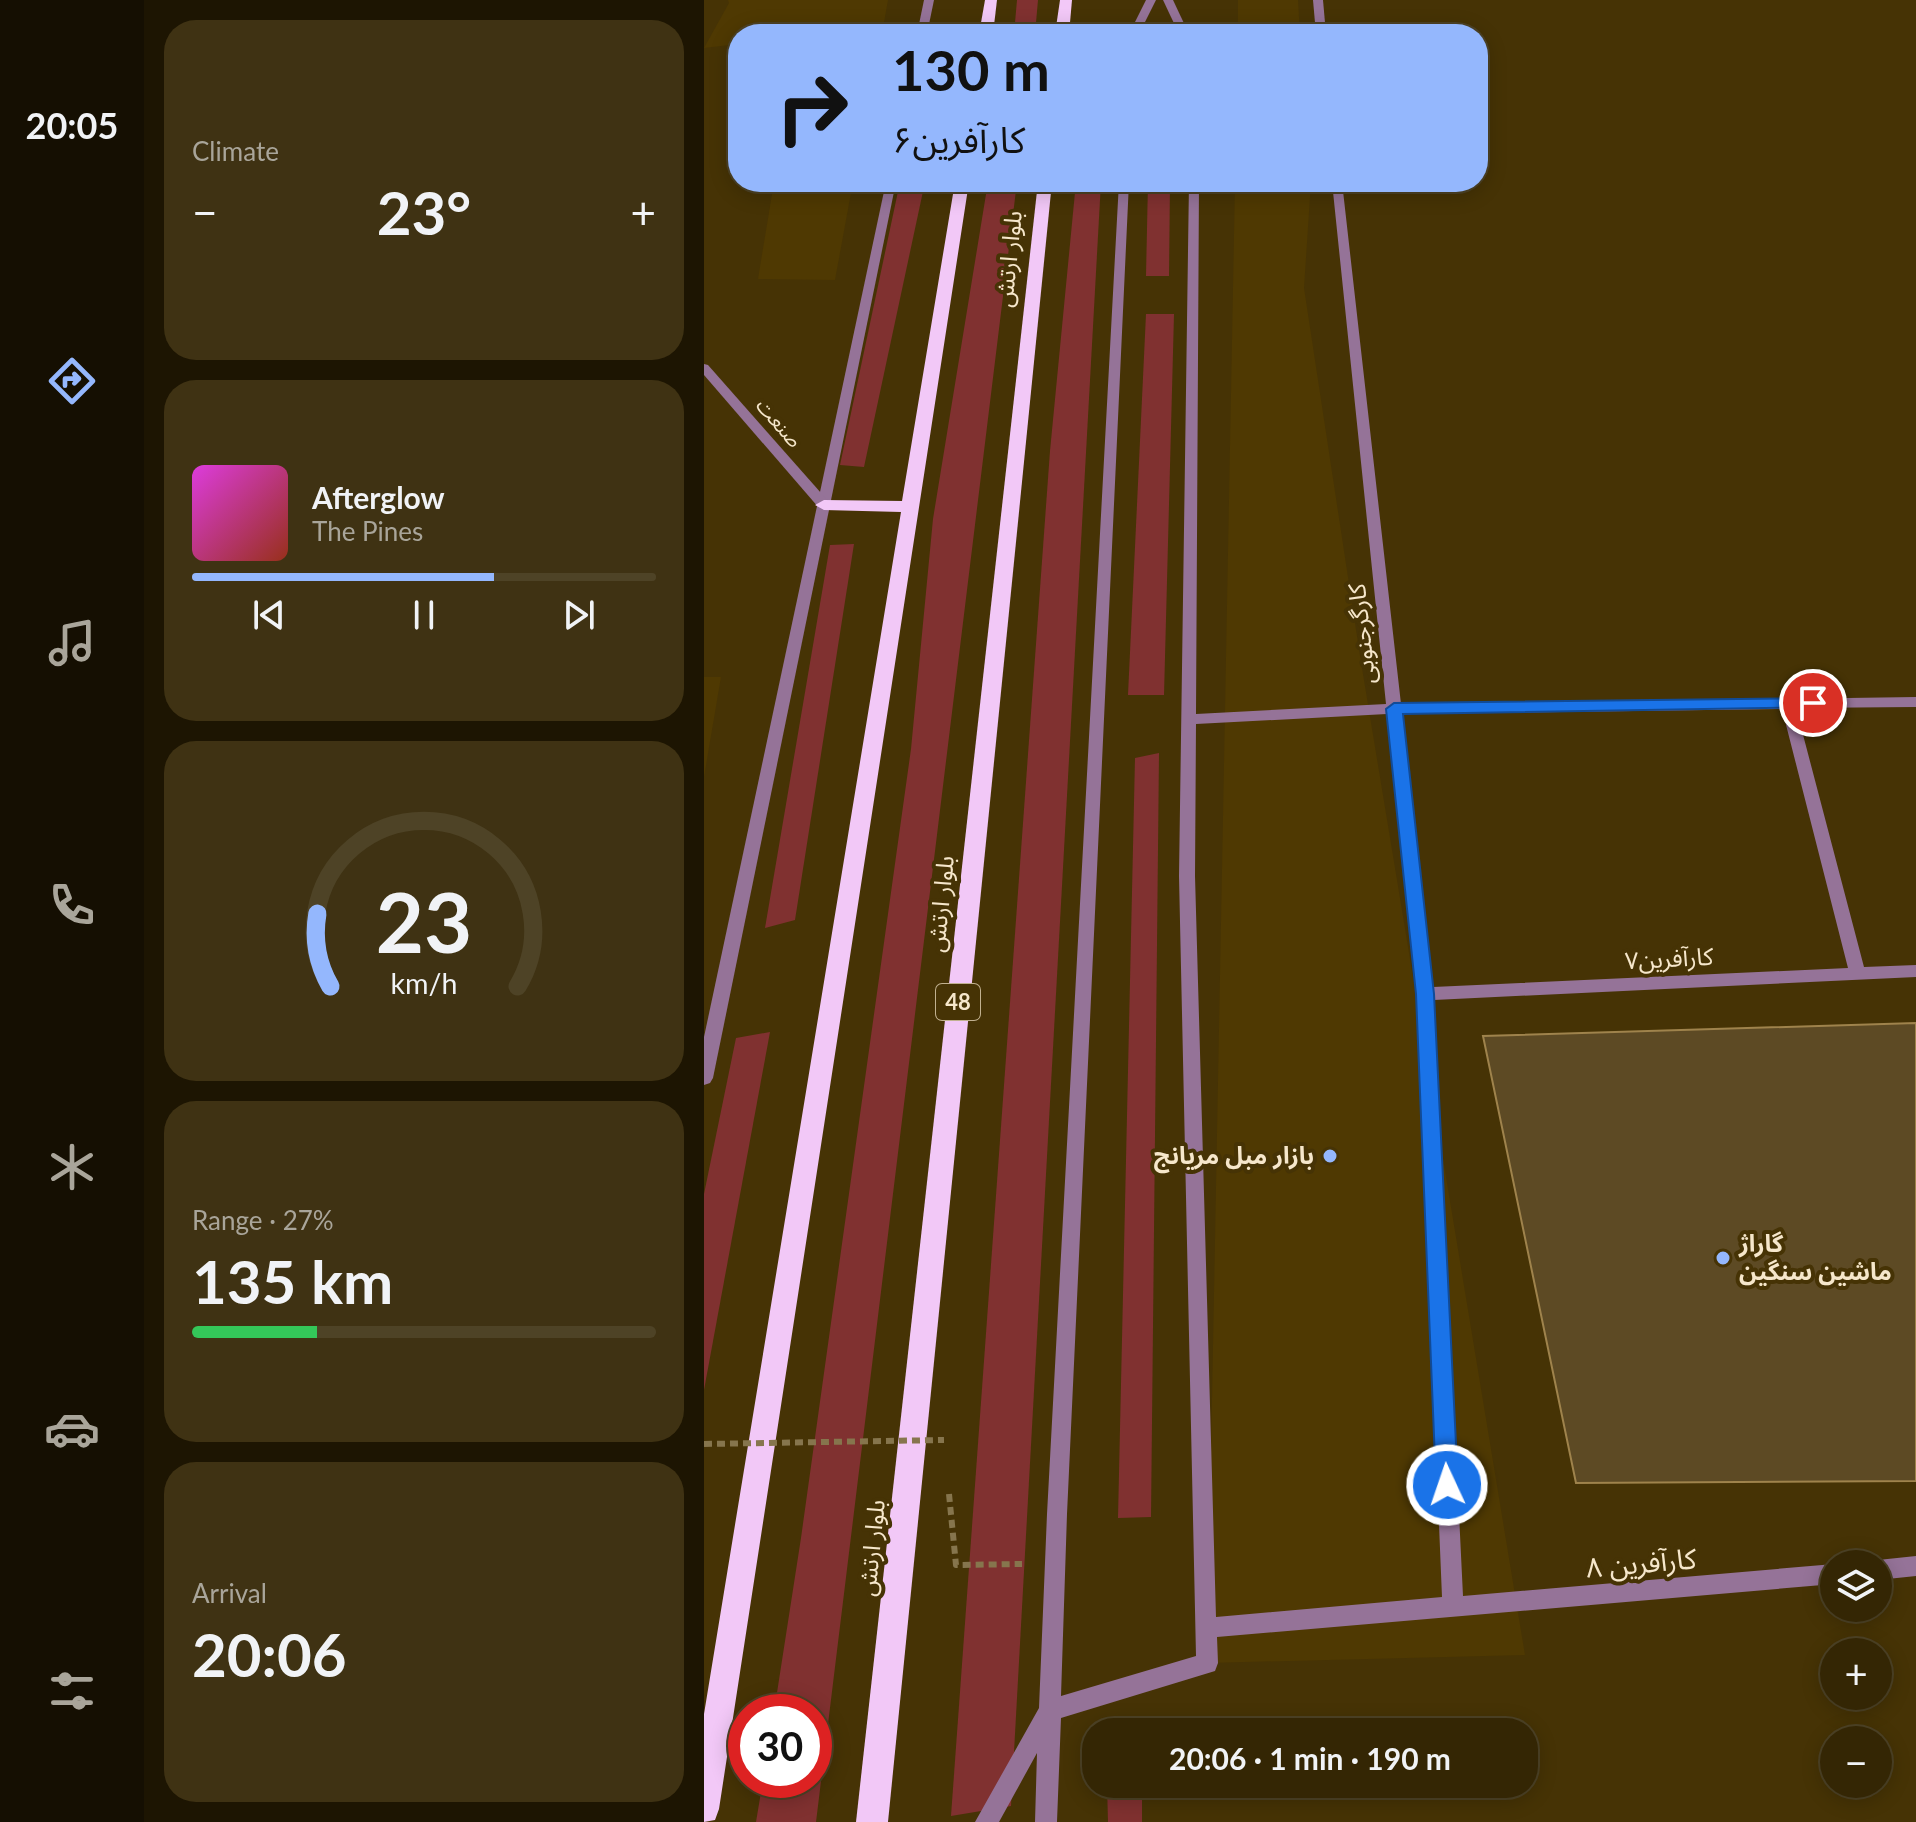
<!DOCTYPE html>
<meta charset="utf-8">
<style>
:root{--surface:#342604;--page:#3f3213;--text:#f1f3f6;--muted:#a9a59a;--line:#4e4326;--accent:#94b7fd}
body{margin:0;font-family:Lato,"Noto Sans Arabic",sans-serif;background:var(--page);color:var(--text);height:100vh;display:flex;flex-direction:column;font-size:30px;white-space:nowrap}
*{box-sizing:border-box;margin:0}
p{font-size:26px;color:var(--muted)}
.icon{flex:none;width:44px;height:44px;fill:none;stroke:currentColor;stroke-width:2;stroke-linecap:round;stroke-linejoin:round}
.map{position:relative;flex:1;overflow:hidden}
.panel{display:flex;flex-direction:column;gap:20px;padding:20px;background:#1d1502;width:560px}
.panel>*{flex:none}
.banner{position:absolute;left:24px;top:24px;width:760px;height:168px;border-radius:32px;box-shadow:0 4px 20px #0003,0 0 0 2px var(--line);background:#94b7fd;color:#111;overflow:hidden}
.buttons{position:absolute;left:1116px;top:1550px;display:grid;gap:16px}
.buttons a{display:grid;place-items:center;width:72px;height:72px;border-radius:50%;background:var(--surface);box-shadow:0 4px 20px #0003,0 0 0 2px var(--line);font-size:40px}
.speed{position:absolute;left:24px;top:1694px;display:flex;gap:16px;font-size:40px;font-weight:700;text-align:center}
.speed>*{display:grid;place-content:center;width:104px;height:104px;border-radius:50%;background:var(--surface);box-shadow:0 4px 20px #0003,0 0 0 2px var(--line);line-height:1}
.speed .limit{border:12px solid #d22;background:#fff;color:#111}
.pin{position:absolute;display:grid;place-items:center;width:68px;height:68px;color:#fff;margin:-34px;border:4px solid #fff;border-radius:50%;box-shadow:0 2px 8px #0007}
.me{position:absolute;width:88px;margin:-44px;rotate:357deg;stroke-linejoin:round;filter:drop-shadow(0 0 6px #0008)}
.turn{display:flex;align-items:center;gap:28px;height:168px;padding:0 32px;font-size:36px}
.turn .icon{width:104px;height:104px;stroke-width:2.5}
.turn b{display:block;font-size:56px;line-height:68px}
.big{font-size:60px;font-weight:700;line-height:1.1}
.panel .widget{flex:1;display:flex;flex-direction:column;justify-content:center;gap:12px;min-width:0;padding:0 28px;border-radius:32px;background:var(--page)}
.panel .dial{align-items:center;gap:0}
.dial svg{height:208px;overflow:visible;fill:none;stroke:var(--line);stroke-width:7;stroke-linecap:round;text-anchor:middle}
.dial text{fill:var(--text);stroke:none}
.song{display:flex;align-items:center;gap:24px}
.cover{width:96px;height:96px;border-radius:12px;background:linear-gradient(135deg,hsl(300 70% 55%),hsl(10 70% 35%))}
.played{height:8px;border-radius:4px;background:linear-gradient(90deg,var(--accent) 65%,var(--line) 65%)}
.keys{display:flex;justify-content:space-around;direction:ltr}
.heat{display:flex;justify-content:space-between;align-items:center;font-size:44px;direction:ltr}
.charge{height:12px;border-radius:6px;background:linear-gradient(90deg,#34c759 27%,var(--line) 0)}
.trip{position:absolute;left:378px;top:1718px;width:456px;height:80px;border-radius:32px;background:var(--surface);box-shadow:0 4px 20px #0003,0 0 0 2px var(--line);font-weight:700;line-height:80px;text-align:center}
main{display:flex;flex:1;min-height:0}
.dock{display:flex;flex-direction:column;width:144px;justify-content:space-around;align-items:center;background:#150f02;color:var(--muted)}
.dock .icon{width:56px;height:56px}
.dock .on{color:var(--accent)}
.dock b{font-size:36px;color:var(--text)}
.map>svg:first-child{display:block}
.built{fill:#4f3902}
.green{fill:#803130}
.building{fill:#5d4a24;stroke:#9f834c;stroke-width:2}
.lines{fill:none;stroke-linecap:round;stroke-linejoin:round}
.path{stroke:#86754d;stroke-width:6;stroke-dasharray:8 5;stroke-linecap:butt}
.minor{fill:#957398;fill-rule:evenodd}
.tertiary{fill:#957398;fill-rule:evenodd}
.trunk{fill:#f2c8f7;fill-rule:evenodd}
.path-bridge{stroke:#86754d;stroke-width:6;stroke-dasharray:8 5;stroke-linecap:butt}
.route{fill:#1a73e8;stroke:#114b97;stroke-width:2}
.poi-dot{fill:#94b7fd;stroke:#463305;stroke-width:3}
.labels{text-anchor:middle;stroke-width:8;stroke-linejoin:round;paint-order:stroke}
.far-street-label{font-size:20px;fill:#f6e7cb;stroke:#463305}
.shield{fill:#463305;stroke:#c1b190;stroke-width:2}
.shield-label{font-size:22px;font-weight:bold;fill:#f6e7cb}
.street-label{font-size:24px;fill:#f6e7cb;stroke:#463305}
.poi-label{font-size:24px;font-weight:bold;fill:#f6e7cb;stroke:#463305;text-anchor:end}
.near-street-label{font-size:28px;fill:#f6e7cb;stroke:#463305}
</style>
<main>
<nav class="dock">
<b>20:05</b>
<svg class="icon on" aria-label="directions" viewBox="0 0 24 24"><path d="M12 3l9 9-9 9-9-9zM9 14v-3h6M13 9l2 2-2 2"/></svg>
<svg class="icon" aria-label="music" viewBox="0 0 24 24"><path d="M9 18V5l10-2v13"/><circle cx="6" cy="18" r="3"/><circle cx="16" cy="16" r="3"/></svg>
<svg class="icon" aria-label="phone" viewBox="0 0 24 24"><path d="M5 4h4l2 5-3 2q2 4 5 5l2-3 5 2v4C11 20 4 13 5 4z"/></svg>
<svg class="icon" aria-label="climate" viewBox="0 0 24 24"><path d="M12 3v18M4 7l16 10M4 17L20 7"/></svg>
<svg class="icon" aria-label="car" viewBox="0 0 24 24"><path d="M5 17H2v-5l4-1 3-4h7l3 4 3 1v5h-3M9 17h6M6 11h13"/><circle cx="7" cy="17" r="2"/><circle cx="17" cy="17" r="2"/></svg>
<svg class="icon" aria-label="filters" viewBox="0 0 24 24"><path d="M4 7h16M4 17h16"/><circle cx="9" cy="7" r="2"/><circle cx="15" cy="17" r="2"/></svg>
</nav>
<section class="panel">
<div class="widget"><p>Climate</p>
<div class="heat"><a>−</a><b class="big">23°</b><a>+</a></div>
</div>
<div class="widget">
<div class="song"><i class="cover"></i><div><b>Afterglow</b><p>The Pines</p></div></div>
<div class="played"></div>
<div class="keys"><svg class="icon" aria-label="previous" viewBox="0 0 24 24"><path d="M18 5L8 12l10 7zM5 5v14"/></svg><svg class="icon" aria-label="pause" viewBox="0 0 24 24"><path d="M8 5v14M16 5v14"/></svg><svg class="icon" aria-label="next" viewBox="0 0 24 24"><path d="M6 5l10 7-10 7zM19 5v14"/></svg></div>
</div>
<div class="widget dial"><svg viewBox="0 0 100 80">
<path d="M14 69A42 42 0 1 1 86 69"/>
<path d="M14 69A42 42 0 0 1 9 41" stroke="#94b7fd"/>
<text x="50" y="56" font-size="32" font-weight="700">23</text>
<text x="50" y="72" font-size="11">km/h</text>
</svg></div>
<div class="widget"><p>Range · 27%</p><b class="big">135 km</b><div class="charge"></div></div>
<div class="widget"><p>Arrival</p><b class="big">20:06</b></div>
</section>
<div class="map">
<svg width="1212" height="1822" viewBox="0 0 1212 1822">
<rect width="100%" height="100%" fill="#463305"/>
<g class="built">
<polygon points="24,0 184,0 178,34 34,34 34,44 0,48 25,3"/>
<polygon points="534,0 594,0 596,34 534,34"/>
<polygon points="70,182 149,182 131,280 54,279"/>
<polygon points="531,182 607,182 600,288 656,656 821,1655 503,1663"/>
<polygon points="0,677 17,677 0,777"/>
</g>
<g class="green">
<polygon points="313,0 334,0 331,34 310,34"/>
<polygon points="196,182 221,182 160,467 136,465"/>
<polygon points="284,182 313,182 112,1822 52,1822 59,1780 110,1780 110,1712 70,1712 97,1538 207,749 229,519"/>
<polygon points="372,182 397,182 307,1806 247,1816 346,451"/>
<polygon points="444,182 466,182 465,276 442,276"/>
<polygon points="442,314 470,314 460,695 424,695"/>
<polygon points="150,544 91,920 61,928 126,545"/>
<polygon points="455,753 447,1517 414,1518 431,758"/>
<polygon points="66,1032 0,1390 0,1194 32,1038"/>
<polygon points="403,1784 438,1784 438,1822 404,1822"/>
</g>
<polygon class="building" points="1212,1023 1212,1481 872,1483 779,1036"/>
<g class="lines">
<polyline class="path" points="245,1494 252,1565 318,1564"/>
<g class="minor">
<polygon points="220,0 230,0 223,34 213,34"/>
<polygon points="442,0 452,0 435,34 425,34"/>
<polygon points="459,0 469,0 485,34 475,34"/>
<polygon points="609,0 619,0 622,34 612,34"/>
<polygon points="182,182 192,182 9,1078 6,1083 0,1085 0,1037"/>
<path d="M415 182H425L363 1514 357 1696 492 1656 475 876 485 182H495L492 714 682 704 628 182H638L697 704 1212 697V707L1092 708 1160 967 1212 965V977L730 1000 759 1596 1130 1564V1584L513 1637 514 1663 511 1671 357 1718 353 1822H331L333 1753 295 1822H271L335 1708 343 1514ZM1078 709 1144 968 729 987 698 714ZM683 714 713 994 738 1597 512 1617 491 876 492 724Z"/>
<polygon points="1212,1556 1212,1576 1174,1580 1174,1564 1166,1564 1174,1560"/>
</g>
<polygon class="tertiary" points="0,364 4,365 125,502 125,508 115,508 0,375"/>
<g class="trunk">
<polygon points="281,0 293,0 289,34 275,34"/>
<polygon points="356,0 368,0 365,34 351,34"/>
<polygon points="251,182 265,182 15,1809 11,1820 0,1822 0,1714 197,512 120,510 111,505 120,500 198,501"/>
<polygon points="334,182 348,182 184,1822 152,1822"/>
</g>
<polyline class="path-bridge" points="0,1444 240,1440"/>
</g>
<polygon class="route" points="1109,698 1115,699 1117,703 1115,707 699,714 730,994 754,1485 751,1493 743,1496 735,1493 732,1485 712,994 682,709 690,703"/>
<g class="poi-dot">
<circle cx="626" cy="1156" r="8"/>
<circle cx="1019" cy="1258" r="8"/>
</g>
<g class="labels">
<g class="far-street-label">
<text transform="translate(75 423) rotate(49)" y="7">صنعت</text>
</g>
<rect class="shield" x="232" y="984" width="44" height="36" rx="6"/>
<g class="shield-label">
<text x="254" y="1010">48</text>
</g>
<g class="street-label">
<text transform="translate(305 259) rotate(-84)" y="8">بلوار ارتش</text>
<text transform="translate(658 634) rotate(-96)" y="8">کارگرجنوبی</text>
<text transform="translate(237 904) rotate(-84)" y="8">بلوار ارتش</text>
<text transform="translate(965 959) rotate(-3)" y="8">کارآفرین۷</text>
<text transform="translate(168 1548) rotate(-84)" y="8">بلوار ارتش</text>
</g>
<g class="poi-label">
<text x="610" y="1164">بازار مبل مریانج</text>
<text x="1035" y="1252" text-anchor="start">گاراژ<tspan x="1035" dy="28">ماشین سنگین</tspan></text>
</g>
<g class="near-street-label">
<text transform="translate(937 1563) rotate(-5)" y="10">کارآفرین ۸</text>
</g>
</g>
</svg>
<div class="buttons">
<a><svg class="icon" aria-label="layers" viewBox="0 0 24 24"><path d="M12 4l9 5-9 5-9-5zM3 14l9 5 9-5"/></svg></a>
<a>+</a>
<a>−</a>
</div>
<div class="speed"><div class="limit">30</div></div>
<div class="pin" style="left:1109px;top:703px;background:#d93025"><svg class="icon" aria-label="arrive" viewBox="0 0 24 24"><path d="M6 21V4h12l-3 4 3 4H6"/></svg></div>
<svg class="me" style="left:743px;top:1485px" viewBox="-20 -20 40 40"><circle r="17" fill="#1a73e8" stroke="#fff" stroke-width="3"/><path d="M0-11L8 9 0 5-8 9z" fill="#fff"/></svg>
<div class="trip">20:06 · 1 min · 190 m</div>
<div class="banner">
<div class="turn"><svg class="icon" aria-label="right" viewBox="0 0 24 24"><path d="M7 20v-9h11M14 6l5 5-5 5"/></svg><div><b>130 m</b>کارآفرین۶</div></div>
</div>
</div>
</main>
